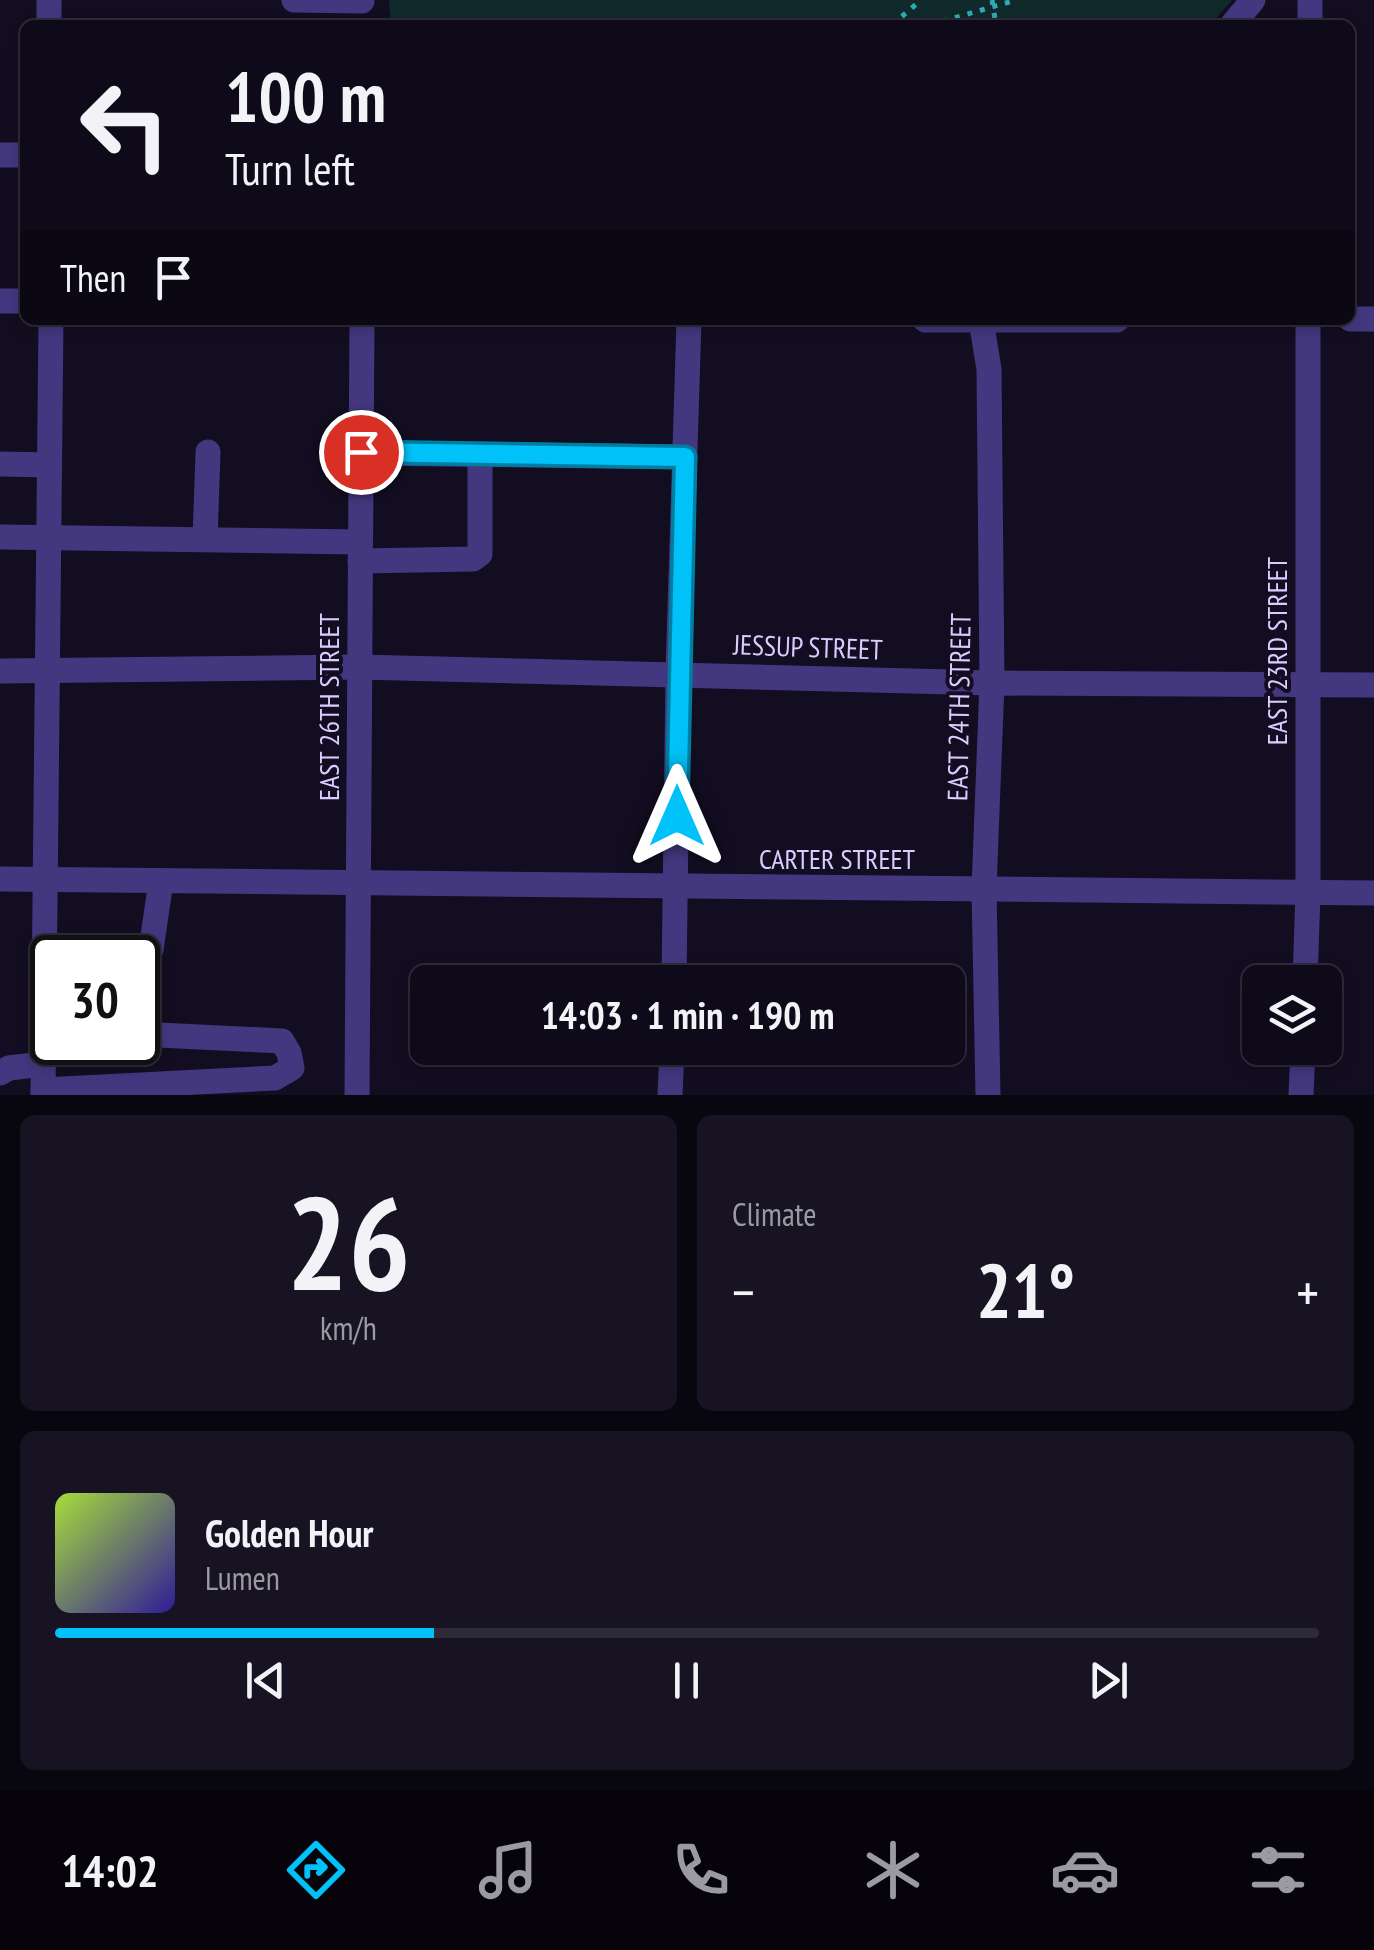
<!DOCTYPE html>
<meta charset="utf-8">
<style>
:root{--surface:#0e0a19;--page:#171322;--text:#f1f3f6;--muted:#9b9aa2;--line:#2e2b38;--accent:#00c2f8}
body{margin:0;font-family:"PT Sans Narrow",sans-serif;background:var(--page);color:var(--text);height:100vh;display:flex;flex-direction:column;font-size:38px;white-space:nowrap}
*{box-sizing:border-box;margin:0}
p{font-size:32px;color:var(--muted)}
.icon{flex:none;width:55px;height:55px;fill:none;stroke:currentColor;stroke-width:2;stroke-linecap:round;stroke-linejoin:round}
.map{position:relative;height:1095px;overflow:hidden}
.drawer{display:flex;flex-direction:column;gap:20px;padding:20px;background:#08060e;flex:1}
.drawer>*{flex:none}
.top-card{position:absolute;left:20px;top:20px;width:1335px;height:305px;border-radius:15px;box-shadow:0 5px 15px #0003,0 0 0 2px var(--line);background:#0e0a19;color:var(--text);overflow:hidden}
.buttons{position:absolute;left:1242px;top:965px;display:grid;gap:20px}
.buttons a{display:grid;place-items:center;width:100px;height:100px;border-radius:15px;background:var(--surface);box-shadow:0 5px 15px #0003,0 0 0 2px var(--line);font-size:50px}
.speed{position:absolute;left:30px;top:935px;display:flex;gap:20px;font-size:50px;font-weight:700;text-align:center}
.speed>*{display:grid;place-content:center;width:130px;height:130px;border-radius:50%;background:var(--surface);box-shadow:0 5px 15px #0003,0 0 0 2px var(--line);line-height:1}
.speed .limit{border:5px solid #111;border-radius:15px;background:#fff;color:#111}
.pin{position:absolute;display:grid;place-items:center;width:85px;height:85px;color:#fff;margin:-42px;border:5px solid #fff;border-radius:50%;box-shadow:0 2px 10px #0007}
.me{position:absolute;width:110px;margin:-55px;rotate:0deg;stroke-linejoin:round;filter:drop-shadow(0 0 8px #0008)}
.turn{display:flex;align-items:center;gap:35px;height:210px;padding:0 40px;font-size:45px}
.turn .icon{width:130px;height:130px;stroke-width:2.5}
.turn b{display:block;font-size:70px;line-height:85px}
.then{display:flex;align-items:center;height:95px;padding:0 40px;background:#0003;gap:20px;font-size:38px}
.big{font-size:75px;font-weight:800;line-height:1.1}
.drawer .tile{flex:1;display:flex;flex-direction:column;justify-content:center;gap:15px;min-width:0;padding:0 35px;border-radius:15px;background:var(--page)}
.drawer .dial{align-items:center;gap:0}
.dial b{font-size:130px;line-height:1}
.song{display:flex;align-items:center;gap:30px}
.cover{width:120px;height:120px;border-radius:15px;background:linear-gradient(135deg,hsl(80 70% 55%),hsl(250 70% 35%))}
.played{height:10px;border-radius:5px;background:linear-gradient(90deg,var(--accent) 30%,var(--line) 30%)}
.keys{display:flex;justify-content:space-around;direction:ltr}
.heat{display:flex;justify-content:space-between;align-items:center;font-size:55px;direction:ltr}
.drawer .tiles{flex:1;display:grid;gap:20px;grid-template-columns:1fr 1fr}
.tile:last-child{grid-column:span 2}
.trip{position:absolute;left:410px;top:965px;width:555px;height:100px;border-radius:15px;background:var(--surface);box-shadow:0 5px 15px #0003,0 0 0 2px var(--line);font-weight:800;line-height:100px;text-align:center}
.dock{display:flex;height:160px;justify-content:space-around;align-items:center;background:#06040a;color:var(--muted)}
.dock .icon{width:70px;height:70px}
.dock .selected{color:var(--accent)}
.dock b{font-size:45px;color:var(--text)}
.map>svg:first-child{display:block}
.green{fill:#10292b}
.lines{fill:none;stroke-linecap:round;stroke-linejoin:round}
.path{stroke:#2eabb3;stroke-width:5;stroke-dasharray:5 8;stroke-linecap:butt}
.minor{stroke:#433880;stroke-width:25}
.route-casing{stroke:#007ea1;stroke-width:25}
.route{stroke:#00c2f8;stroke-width:18}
.labels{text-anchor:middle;stroke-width:8;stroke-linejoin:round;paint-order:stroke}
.street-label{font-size:28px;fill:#d9cdff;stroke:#130d21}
</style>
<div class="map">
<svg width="1374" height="1095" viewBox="0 0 1374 1095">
<rect width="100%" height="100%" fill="#130d21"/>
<polygon class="green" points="389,0 1232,0 1210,25 391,25"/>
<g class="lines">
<g class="path">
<polyline points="992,0 996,25"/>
<polyline points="892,25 921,0"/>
<polyline points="930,25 1016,0"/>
</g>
<g class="minor">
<polyline points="49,0 49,25"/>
<polyline points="294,0 362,1"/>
<polyline points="1232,25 1253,0"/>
<polyline points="1310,25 1310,0"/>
<polyline points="0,155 25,155"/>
<polyline points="0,301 25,301"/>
<polyline points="1350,319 1374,319"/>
<polyline points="925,320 1117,320"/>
<polyline points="981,320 989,369 992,683 984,889 988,1095"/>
<polyline points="361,453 685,457"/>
<polyline points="0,464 49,465"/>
<polyline points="0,537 360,542"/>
<polyline points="205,539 208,452"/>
<polyline points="360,561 473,559 480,554 480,455"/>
<polyline points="0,671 359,667 992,683 1374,685"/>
<polyline points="0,879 1374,893"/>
<polyline points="45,952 151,950 161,881"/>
<polyline points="674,982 678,672 689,320"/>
<polyline points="1305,982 1308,892 1308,320"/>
<polyline points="0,1073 9,1068 43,1064"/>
<polyline points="43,1090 275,1078 292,1068 289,1053 282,1041 138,1034"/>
<polyline points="43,1095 51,320"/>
<polyline points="357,1095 362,320"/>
<polyline points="670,1095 672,1048"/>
<polyline points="1301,1095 1303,1048"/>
</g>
</g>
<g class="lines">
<defs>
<polyline id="route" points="361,452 685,457 677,816"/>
</defs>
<use href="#route" class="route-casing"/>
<use href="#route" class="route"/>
</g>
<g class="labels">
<g class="street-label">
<text transform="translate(808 647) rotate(2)" y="10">JESSUP STREET</text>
<text transform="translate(1277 651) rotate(-90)" y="10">EAST 23RD STREET</text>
<text transform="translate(329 707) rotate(-90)" y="10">EAST 26TH STREET</text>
<text transform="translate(959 707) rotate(-89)" y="10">EAST 24TH STREET</text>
<text x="837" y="869">CARTER STREET</text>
</g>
</g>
</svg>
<div class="buttons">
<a><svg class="icon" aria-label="layers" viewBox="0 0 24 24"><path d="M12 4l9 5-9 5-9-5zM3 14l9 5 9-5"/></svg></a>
</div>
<div class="speed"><div class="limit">30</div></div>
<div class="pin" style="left:361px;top:452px;background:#d93025"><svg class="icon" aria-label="arrive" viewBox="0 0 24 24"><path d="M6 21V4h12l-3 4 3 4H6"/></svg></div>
<svg class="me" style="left:677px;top:816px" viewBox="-20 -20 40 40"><path d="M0-17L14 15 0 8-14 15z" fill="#00c2f8" stroke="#fff" stroke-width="4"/></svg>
<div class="trip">14:03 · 1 min · 190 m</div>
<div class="top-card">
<div class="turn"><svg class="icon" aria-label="left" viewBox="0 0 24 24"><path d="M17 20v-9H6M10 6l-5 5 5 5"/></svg><div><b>100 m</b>Turn left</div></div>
<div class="then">Then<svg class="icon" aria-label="arrive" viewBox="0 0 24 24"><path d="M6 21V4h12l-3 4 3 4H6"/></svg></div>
</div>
</div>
<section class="drawer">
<div class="tiles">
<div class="tile dial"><b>26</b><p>km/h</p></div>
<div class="tile"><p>Climate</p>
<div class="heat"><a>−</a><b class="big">21°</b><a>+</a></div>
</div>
<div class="tile">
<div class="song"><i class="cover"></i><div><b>Golden Hour</b><p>Lumen</p></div></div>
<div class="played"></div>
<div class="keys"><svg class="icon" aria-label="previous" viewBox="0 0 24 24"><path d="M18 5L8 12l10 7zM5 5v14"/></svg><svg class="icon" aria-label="pause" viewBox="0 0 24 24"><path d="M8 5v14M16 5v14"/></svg><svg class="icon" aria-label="next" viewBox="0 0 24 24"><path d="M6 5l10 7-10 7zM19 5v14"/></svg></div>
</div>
</div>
</section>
<nav class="dock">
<b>14:02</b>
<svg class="icon selected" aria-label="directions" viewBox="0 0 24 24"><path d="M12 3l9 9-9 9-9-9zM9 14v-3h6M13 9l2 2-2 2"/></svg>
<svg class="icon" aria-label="music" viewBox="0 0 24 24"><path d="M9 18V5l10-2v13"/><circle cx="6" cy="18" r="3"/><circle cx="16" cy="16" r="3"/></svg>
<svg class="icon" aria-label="phone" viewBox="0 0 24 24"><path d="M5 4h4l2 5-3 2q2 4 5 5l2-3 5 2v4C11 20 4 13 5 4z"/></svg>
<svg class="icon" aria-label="climate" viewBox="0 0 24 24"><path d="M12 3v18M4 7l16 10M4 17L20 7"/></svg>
<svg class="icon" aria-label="car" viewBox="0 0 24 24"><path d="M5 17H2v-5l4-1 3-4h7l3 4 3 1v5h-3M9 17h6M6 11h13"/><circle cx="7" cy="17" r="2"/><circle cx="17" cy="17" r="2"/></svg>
<svg class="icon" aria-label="filters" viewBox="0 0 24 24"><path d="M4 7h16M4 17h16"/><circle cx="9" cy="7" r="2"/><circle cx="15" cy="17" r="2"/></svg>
</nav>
